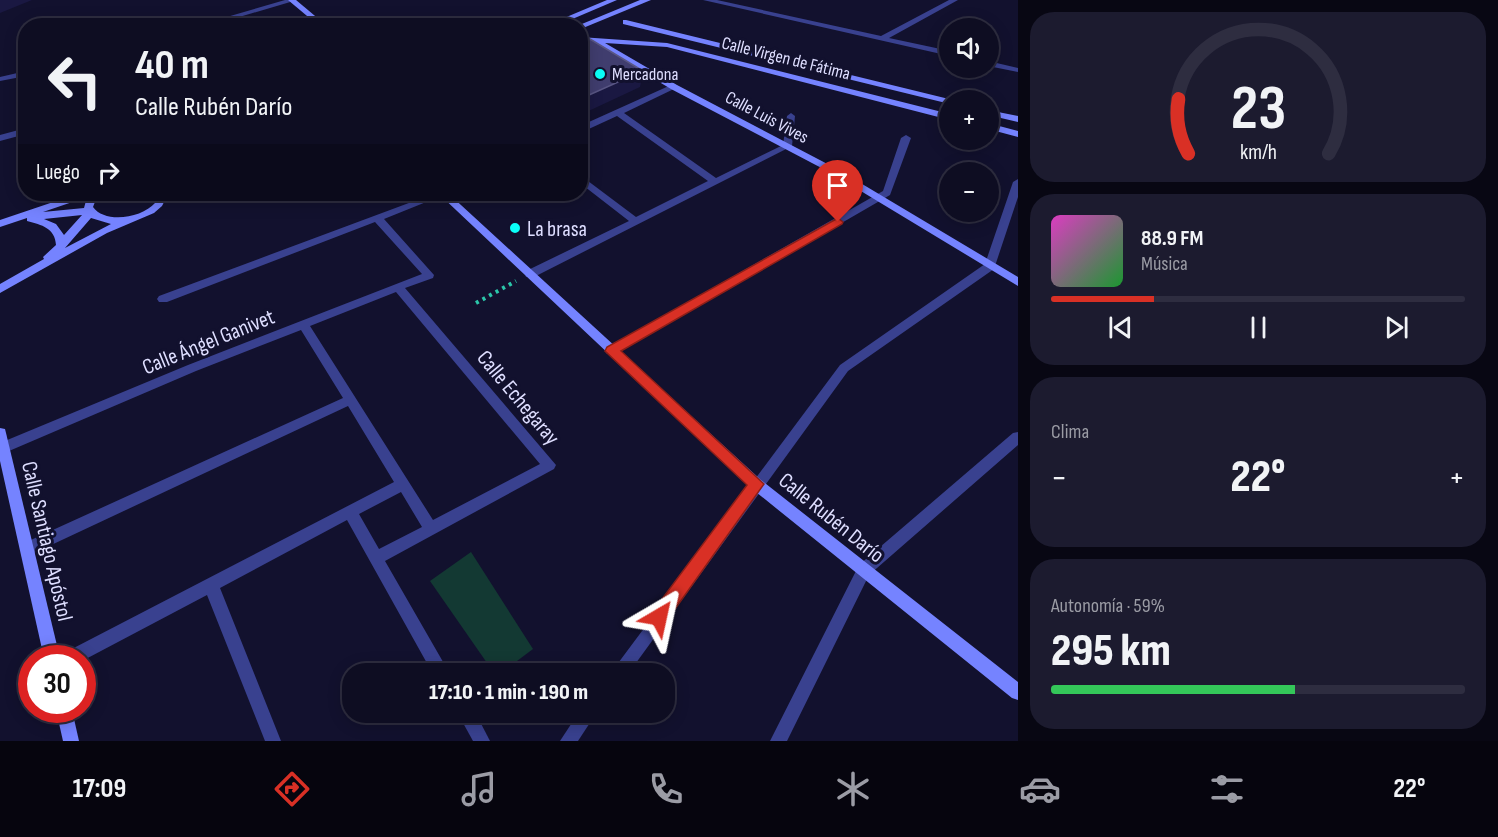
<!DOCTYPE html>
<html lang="es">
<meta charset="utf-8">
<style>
:root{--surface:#0e0d22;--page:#1c1b2f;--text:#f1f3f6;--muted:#9b9ca5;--line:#2e2d40;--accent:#d93025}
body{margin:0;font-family:"Sofia Sans Condensed",sans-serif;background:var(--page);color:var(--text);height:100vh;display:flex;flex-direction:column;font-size:22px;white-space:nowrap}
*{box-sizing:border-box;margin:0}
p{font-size:20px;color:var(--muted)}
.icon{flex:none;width:33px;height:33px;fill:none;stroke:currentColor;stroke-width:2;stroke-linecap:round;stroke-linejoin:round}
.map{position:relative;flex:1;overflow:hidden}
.sheet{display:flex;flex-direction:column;gap:12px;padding:12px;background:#080713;width:480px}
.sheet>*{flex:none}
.top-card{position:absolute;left:18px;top:18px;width:570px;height:183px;border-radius:24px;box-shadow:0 3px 15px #0003,0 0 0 2px var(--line);background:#0e0d22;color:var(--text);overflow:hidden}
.fabs{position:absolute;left:939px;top:18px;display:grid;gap:12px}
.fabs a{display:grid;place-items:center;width:60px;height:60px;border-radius:50%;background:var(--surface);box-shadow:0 3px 15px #0003,0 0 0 2px var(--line);font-size:30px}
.speed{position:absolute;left:18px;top:645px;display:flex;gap:12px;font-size:30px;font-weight:700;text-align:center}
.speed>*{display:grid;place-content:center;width:78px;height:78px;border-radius:50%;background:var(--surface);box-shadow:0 3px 15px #0003,0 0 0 2px var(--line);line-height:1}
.speed .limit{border:9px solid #d22;background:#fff;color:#111}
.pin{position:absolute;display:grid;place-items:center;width:51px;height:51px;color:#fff;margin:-62px -26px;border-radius:50% 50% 50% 0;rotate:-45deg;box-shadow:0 0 6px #0007}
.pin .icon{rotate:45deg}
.me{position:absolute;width:66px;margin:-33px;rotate:36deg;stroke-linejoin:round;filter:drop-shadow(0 0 4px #0008)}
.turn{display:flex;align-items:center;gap:21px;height:126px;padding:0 18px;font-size:27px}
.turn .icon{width:78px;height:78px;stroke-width:2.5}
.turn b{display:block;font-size:42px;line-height:51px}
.then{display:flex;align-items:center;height:57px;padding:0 18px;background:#0003;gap:12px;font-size:22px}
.big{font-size:45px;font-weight:800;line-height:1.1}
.sheet .card{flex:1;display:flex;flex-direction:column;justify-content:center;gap:9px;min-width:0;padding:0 21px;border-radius:24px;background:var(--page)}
.sheet .dial{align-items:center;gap:0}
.dial svg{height:156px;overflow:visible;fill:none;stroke:var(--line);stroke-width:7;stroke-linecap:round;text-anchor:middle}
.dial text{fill:var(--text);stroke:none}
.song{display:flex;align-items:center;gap:18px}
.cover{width:72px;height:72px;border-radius:9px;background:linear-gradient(135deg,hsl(310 70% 55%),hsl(130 70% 35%))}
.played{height:6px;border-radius:3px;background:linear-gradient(90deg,var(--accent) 25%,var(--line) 25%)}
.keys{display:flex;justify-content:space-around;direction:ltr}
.heat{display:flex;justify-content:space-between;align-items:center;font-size:33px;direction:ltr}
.charge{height:9px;border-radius:4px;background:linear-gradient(90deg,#34c759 59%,var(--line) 0)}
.trip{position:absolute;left:342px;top:663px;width:333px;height:60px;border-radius:24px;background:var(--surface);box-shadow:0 3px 15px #0003,0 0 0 2px var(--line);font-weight:800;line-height:60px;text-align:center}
.tabs{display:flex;height:96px;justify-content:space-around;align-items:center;background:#06050e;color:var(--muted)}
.tabs .icon{width:42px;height:42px}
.tabs .current{color:var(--accent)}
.tabs b{font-size:27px;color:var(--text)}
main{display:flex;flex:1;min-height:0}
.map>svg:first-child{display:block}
.green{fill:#133933}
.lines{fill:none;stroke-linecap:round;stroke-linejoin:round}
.path{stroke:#2bc6a9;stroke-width:4;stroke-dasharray:3 4.5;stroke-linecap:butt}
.street{fill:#39418f;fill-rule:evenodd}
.secondary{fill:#7583ff;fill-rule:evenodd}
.shaded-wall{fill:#1a1842}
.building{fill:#403d6e;stroke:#595684;stroke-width:1.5}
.route{fill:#d93025;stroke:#8d1f18;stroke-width:1.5}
.poi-dot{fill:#0afff8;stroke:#12112e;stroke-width:2}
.labels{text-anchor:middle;stroke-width:6;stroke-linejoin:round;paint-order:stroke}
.far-street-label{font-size:18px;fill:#dedeff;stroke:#12112e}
.far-poi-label{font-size:18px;fill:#dedeff;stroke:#12112e;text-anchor:start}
.poi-label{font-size:22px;fill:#dedeff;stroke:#12112e;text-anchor:start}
.street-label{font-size:22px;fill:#dedeff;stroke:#12112e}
</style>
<main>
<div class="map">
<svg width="1018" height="741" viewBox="0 0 1018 741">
<rect width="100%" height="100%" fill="#12112e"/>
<polygon class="green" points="471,552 533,649 501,673 494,673 430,581"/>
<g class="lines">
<polyline class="path" points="476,303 516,281"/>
<g class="street">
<polygon points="285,0 297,0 209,26 196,26"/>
<polygon points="703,0 717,0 881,36 949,0 958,0 889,38 950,51 950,56"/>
<polygon points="988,61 1018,68 1018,72 988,66"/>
<polygon points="26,71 26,76 0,81 0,77"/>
<polygon points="671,85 678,87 624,113 716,178 783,145 787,116 791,113 795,116 792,146 534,277 526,277 525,274 526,271 629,221 580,183 580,175 636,217 708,181 617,116 580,133 580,126"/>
<polygon points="26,128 26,134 0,141 0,135"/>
<polygon points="906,135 911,138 890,195 615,354 607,354 605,351 607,348 883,191 901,138"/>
<polygon points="1018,179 1018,197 994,269 848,371 628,674 610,674 840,365 985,264 1013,182"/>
<path d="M433 194H446L384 219 434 275 433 278 405 288 556 465 554 469 385 561 450 674H433L347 520 220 588 281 741H265L207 595 82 661V658H64L66 652 394 482 348 406 32 554 27 556 22 554 20 549 22 544 343 398 301 330 196 371 9 451H0V443L188 365 422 274 375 222 167 302H159L157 299 159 296ZM396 292 540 464 433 520 310 326ZM401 492 422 527 379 549 359 514Z"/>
<polygon points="1018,432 1018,445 869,575 787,741 770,741 859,565 1013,433"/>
<polygon points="457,712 475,712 490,741 473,741"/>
<polygon points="579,712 597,712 578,741 560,741"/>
</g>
<g class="secondary">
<polygon points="288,0 296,0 327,26 319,26"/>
<polygon points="607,0 617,0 556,26 545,26"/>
<polygon points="640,0 651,0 583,28 577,26"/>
<polygon points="623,20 626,20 953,100 950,100 950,104 623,24"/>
<polygon points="580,37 667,43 950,114 950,120 667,47 605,43 677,85 837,169 1018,277 1018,286 831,173 671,89 592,42 580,41"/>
<polygon points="988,110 1018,116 1018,122 988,115"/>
<polygon points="988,123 1018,131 1018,137 988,129"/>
<path d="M77 194H98L93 207C105 224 142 218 155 203 157 200 157 197 158 194H168L162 206 154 213 107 233 0 293V284L44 259 43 257 56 245C55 228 42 225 27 221V218L0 227V220ZM87 197 84 208 43 212ZM82 215 64 235 56 224 44 219ZM91 218 111 224 65 248Z"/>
<polygon points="439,194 449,194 761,480 1018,682 1018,700 1012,698 751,488"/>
<polygon points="0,428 5,429 6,433 60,658 44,658 0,461"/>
<polygon points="56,710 72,710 79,741 63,741"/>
</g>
</g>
<g class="shaded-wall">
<polygon points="0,0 32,0 0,13"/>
<polygon points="643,71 640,87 580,115 580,99"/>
</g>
<polygon class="building" points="580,33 643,71 580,99"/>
<polygon class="route" points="838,218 843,222 842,224 621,351 764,484 665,623 659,625 653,623 651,617 653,611 747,485 605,351 607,347"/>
<g class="poi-dot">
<circle cx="600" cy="74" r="6"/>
<circle cx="515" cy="228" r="6"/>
</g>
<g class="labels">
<g class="far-street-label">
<text transform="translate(786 58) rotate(14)" y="6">Calle Virgen de Fátima</text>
<text transform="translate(767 117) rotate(28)" y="6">Calle Luis Vives</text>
</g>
<g class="far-poi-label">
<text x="612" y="80">Mercadona</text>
</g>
<g class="poi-label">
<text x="527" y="236">La brasa</text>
</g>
<g class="street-label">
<text transform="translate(208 341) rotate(-22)" y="8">Calle Ángel Ganivet</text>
<text transform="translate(519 397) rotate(50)" y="8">Calle Echegaray</text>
<text transform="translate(832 517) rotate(39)" y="8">Calle Rubén Darío</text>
<text transform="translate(48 541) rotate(77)" y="8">Calle Santiago Apóstol</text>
</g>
</g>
</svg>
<div class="fabs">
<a><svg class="icon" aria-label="sound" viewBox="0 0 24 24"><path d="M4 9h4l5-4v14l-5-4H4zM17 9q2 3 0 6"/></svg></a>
<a>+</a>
<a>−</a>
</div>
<div class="speed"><div class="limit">30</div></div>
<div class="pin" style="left:838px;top:222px;background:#d93025"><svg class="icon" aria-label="arrive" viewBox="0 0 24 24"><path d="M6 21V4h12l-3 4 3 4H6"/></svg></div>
<svg class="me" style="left:659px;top:617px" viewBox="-20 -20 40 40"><path d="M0-17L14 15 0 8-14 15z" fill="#d93025" stroke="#fff" stroke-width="4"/></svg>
<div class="trip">17:10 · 1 min · 190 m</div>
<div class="top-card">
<div class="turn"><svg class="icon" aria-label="left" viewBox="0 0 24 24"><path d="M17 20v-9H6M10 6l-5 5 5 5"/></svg><div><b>40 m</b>Calle Rubén Darío</div></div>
<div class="then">Luego<svg class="icon" aria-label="right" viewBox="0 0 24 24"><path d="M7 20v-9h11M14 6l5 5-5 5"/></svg></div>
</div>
</div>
<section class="sheet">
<div class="card dial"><svg viewBox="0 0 100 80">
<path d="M14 69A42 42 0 1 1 86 69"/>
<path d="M14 69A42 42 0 0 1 9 41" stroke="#d93025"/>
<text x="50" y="56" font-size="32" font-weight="700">23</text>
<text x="50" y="72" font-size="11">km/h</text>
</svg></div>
<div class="card">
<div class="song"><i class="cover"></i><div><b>88.9 FM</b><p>Música</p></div></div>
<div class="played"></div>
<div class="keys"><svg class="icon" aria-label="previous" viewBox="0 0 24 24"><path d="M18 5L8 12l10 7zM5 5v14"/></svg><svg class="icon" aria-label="pause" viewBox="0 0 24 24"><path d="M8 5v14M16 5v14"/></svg><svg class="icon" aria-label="next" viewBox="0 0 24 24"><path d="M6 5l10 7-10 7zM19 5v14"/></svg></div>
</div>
<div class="card"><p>Clima</p>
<div class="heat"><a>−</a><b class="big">22°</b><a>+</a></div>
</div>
<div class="card"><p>Autonomía · 59%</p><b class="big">295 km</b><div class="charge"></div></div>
</section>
</main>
<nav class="tabs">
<b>17:09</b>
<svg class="icon current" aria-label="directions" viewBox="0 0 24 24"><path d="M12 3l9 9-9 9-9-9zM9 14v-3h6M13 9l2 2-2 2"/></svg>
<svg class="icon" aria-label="music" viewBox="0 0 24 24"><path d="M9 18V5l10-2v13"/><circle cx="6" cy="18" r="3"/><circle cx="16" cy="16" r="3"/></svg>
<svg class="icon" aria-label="phone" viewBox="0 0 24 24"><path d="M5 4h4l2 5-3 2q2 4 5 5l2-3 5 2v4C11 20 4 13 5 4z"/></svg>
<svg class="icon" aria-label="climate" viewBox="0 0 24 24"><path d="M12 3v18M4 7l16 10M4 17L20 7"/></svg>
<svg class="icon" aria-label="car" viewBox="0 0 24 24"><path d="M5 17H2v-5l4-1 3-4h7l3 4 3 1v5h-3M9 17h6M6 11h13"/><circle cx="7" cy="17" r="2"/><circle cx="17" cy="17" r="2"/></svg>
<svg class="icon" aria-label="filters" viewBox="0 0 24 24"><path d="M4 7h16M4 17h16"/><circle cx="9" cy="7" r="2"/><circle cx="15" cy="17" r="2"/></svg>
<b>22°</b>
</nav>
